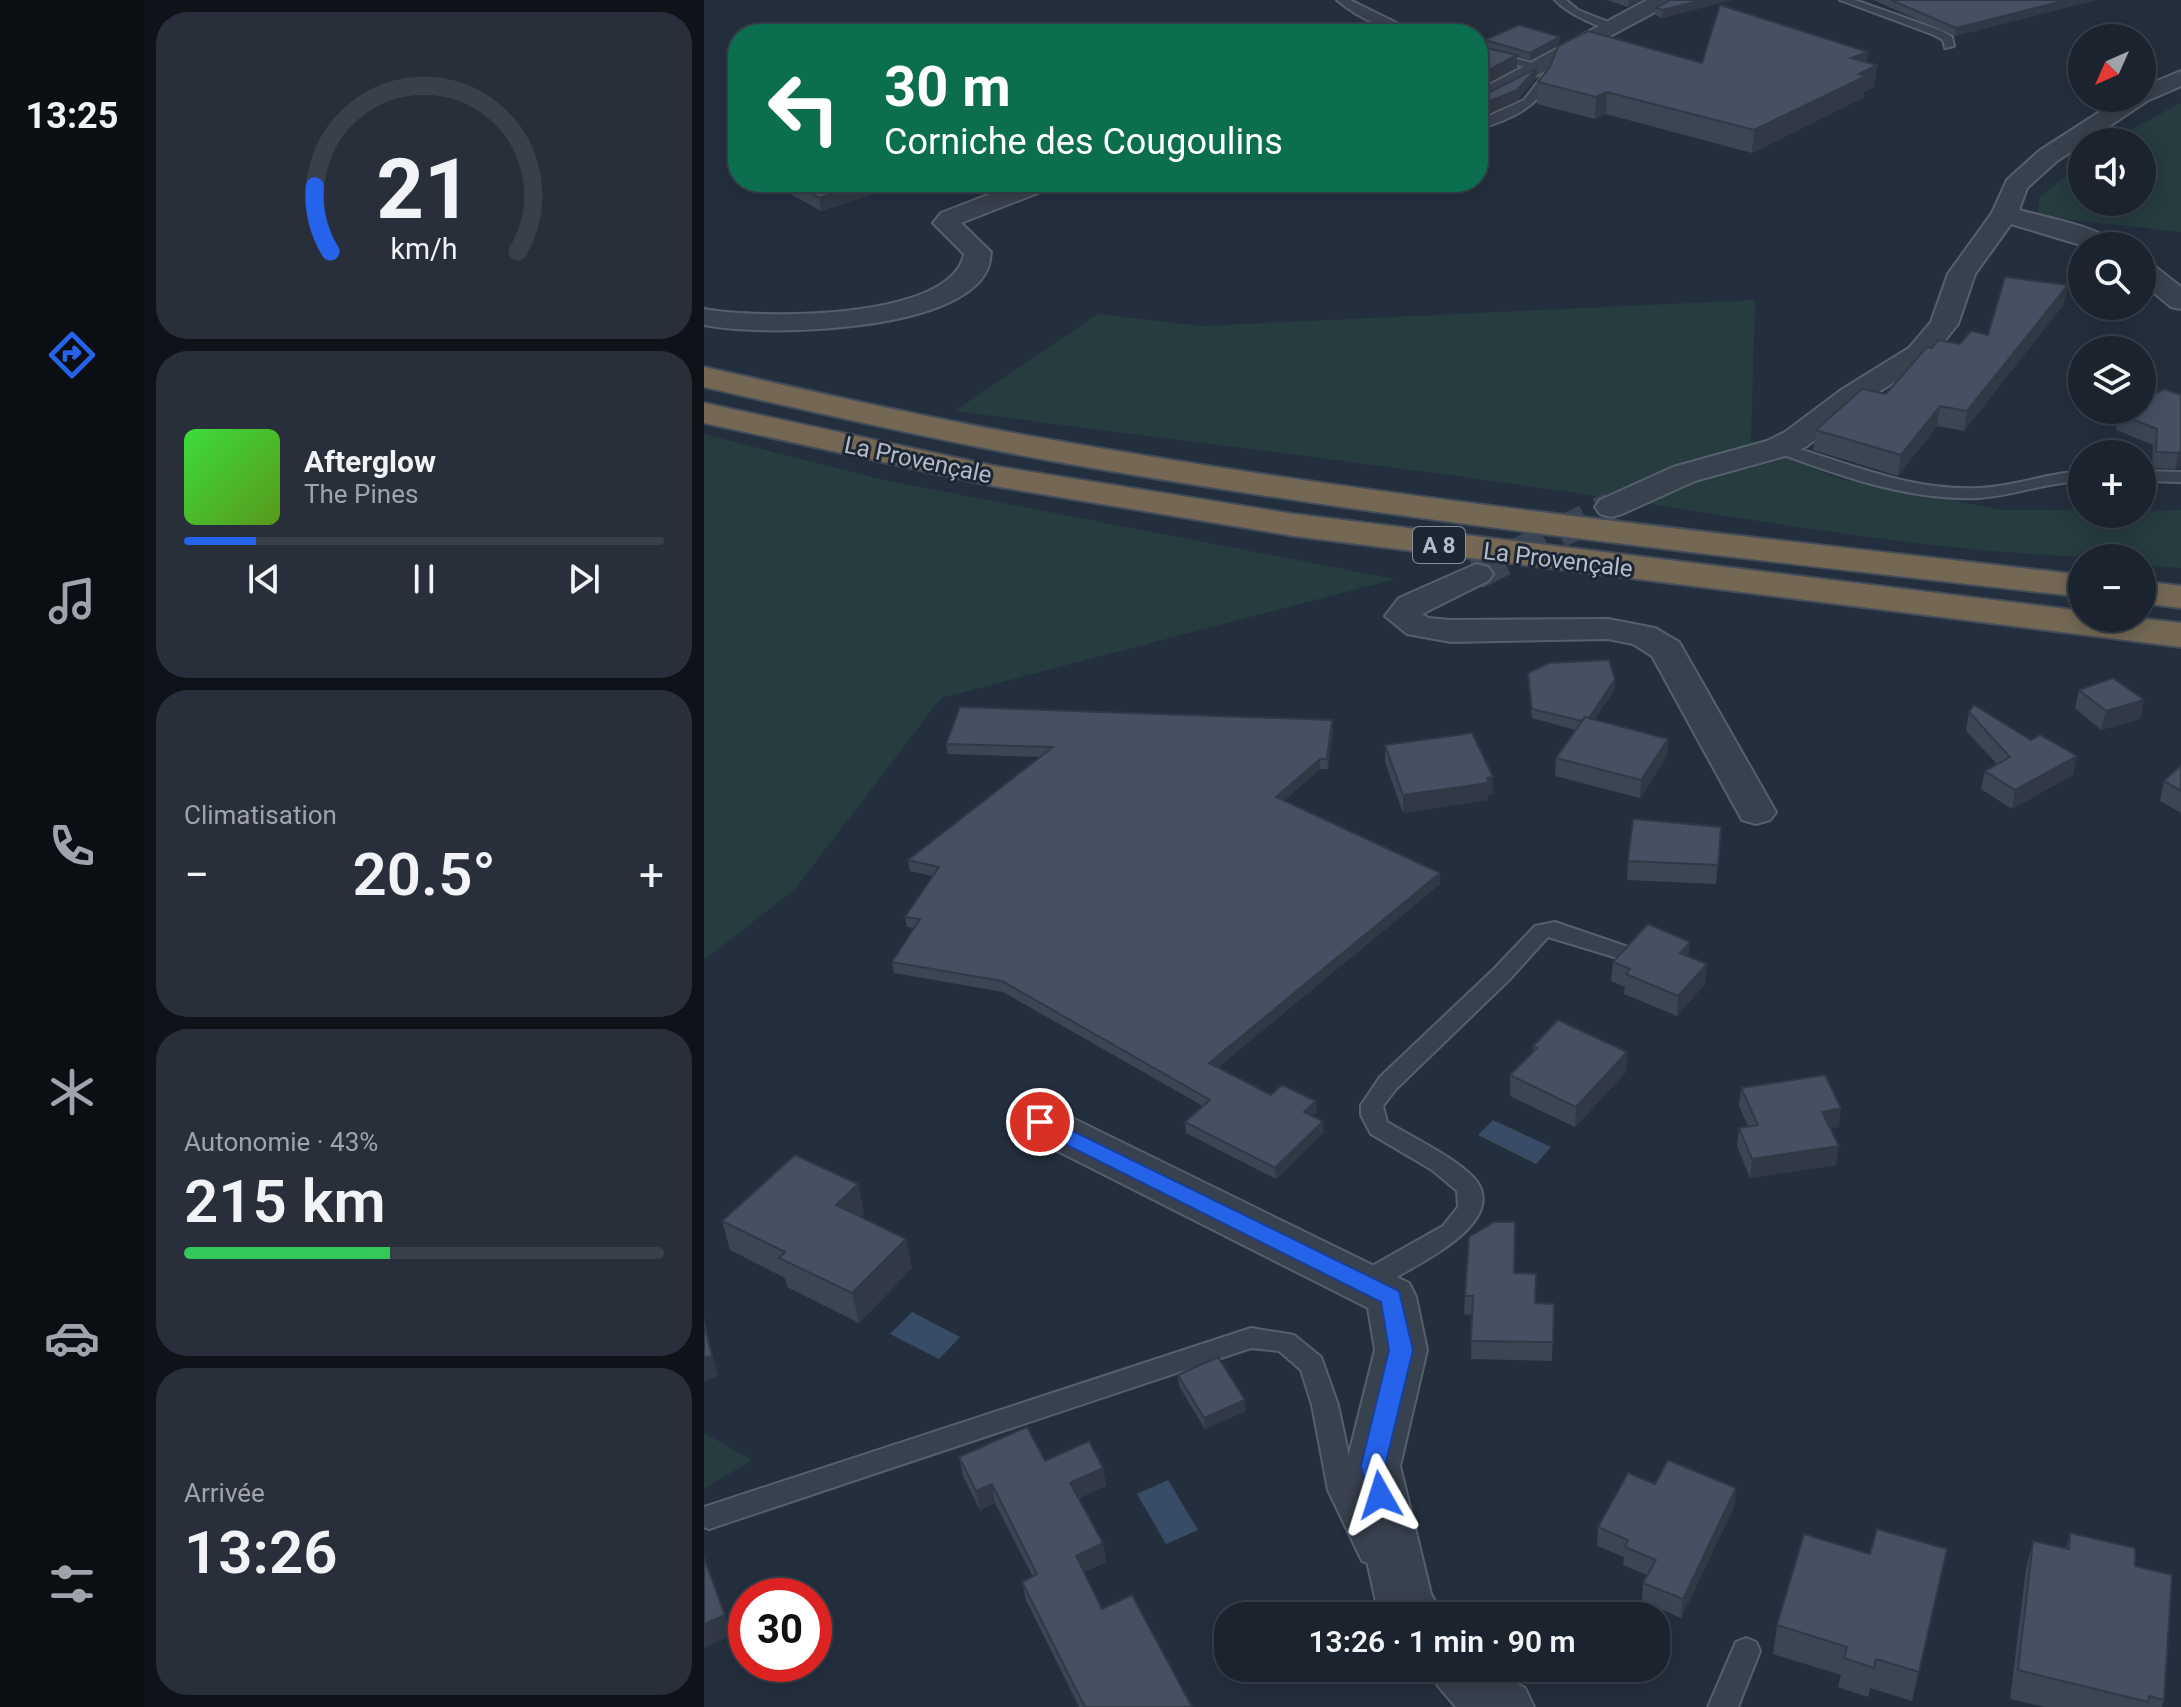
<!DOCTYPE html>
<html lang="fr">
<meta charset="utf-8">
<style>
:root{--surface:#1b232e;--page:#282f3a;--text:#f1f3f6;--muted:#a0a4aa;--line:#39404a;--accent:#2563eb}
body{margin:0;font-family:Roboto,sans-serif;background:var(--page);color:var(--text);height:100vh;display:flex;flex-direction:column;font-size:30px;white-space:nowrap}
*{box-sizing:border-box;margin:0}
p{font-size:26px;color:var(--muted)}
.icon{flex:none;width:44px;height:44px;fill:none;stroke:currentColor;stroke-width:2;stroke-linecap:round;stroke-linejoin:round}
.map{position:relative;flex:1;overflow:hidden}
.drawer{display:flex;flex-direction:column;gap:12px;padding:12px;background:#0f1319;width:560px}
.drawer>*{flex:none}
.top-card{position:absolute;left:24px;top:24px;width:760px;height:168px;border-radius:32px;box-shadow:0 4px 20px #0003,0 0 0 2px var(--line);background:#0b6e4f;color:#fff;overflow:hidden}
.needle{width:52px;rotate:225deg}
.buttons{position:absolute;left:1364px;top:24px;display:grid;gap:16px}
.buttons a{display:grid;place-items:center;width:88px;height:88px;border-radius:50%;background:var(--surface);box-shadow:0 4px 20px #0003,0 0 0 2px var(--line);font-size:40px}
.speed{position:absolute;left:24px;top:1578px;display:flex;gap:16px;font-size:40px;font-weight:700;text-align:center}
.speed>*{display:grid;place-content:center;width:104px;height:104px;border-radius:50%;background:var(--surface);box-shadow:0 4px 20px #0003,0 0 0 2px var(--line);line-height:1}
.speed .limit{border:12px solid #d22;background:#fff;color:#111}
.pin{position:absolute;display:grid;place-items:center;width:68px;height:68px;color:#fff;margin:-34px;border:4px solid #fff;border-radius:50%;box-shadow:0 2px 8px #0007}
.me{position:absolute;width:88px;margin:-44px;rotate:354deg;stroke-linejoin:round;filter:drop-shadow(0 0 6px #0008)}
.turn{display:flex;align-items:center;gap:28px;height:168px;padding:0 24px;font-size:36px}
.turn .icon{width:104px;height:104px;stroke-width:2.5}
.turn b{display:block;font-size:56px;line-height:68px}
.big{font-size:60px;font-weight:600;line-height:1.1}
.drawer .tile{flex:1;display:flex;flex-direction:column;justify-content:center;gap:12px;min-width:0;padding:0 28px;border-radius:32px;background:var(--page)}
.drawer .dial{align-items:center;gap:0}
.dial svg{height:208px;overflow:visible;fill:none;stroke:var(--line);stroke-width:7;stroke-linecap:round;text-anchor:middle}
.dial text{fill:var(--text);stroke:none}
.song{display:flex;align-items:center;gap:24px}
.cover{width:96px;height:96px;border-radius:12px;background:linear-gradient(135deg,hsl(120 70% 55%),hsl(90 70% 35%))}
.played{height:8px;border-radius:4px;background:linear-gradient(90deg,var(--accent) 15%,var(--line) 15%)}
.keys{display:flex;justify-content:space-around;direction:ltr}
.heat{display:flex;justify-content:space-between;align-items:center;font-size:44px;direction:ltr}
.charge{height:12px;border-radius:6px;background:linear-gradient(90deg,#34c759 43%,var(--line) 0)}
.trip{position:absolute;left:510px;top:1602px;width:456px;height:80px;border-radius:32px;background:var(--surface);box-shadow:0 4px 20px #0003,0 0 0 2px var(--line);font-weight:600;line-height:80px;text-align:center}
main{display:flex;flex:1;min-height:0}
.tab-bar{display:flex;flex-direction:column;width:144px;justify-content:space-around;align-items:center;background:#0b0e12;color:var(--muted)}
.tab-bar .icon{width:56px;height:56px}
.tab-bar .active{color:var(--accent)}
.tab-bar b{font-size:36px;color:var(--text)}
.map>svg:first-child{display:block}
.green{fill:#263c3f}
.water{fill:#394c67}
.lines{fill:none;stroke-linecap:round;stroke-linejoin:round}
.minor-tunnel{stroke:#3a4453;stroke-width:31;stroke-dasharray:31 15;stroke-linecap:butt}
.service-casing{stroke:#565f6c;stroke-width:4}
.minor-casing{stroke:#565f6c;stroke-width:4}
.motorway-casing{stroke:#434c59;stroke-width:4}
.service{fill:#38414e;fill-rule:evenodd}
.minor{fill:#38414e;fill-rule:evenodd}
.motorway{fill:#746855;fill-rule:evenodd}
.wall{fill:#3b4654}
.shaded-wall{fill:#303945}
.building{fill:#455162;stroke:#303945;stroke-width:2}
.route{fill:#2563eb;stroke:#184099;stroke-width:2}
.labels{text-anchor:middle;stroke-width:6;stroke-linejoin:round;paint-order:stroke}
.shield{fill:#1d2633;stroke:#878f9c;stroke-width:2}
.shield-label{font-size:22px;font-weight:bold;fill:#b4bcc9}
.street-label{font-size:24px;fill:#b4bcc9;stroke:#1d2633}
</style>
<main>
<nav class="tab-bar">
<b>13:25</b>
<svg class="icon active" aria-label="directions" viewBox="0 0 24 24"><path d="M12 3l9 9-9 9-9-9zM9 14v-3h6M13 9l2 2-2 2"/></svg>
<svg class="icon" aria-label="music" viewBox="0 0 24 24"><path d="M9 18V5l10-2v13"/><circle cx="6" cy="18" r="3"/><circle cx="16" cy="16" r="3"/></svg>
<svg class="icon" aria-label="phone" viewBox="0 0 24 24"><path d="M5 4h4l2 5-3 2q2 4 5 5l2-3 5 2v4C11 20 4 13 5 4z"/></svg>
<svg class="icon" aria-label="climate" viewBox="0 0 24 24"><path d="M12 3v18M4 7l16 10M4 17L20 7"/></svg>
<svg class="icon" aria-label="car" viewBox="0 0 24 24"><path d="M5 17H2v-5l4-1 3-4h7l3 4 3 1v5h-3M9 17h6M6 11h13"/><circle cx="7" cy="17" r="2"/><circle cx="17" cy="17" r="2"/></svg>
<svg class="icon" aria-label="filters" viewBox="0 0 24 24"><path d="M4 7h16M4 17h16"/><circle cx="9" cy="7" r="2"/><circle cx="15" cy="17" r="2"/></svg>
</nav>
<section class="drawer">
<div class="tile dial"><svg viewBox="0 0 100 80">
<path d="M14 69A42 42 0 1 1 86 69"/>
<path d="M14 69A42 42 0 0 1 8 44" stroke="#2563eb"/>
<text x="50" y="56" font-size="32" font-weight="700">21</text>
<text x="50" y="72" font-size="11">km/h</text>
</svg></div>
<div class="tile">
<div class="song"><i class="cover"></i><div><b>Afterglow</b><p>The Pines</p></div></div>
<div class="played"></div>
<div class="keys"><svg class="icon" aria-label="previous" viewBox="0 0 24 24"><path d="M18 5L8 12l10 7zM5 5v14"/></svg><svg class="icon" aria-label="pause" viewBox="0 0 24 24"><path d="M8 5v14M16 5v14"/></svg><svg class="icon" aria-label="next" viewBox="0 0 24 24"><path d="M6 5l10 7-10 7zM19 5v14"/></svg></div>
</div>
<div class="tile"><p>Climatisation</p>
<div class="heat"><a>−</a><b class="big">20.5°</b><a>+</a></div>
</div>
<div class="tile"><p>Autonomie · 43%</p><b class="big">215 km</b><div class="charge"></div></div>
<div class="tile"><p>Arrivée</p><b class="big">13:26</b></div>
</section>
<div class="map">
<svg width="1477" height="1707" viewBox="0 0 1477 1707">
<rect width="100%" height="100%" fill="#242f3e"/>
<g class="green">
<polygon points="1477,103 1477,232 1333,216 1336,197 1378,163 1378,202 1438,202 1438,142 1403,142"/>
<path d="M1051 300 1047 441 1132 478 1299 510H1378V514L1477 510V568L1438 565V558C1255 558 1069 522 887 495 675 464 463 439 251 411L394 314 497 326Z"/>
<polygon points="0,434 175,479 691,579 237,698 91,889 0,960"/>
<polygon points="0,1433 48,1460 0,1489"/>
</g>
<g class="water">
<polygon points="789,1120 847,1147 832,1164 774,1135"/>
<polygon points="208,1312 256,1337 235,1359 186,1334"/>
<polygon points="464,1480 494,1530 462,1544 433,1494"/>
</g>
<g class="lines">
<polyline class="minor-tunnel" points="772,574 907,507"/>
<defs>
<g id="service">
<path d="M633 0H646L715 34C687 34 654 18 633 0Z"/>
<path d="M851 0H862L874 10 917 27C903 35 862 12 851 0Z"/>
<polygon points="1136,0 1151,0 1238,31 1248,37 1250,46 1241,48 1239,40 1230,35"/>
<polygon points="774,48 839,66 841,68 835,71 774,54"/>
<path d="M841 73 851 75C834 107 808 119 774 129V121L820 100Z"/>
<path d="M1074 443C1141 461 1202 491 1274 488 1309 487 1343 473 1378 471V481C1343 482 1309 496 1274 498 1204 501 1133 475 1069 451L1066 448Z"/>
<polygon points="1438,471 1477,472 1477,482 1438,481"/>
<path d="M851 922 927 948 931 953 920 960 844 937 806 979 692 1089 679 1106 683 1122C705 1135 764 1164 775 1185 799 1229 699 1272 670 1289L661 1291 652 1289 649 1282 652 1275 739 1226 754 1207 753 1191 728 1170 667 1134 657 1115V1105L676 1077 790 969 831 926Z"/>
<polygon points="547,1328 590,1335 617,1357 634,1405 652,1490 682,1553 678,1561 668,1565 658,1561 624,1490 608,1405 597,1370 575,1351 547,1348 5,1529 0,1527 0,1507"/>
<polygon points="1042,1638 1052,1642 1056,1651 1034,1707 1004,1707 1032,1642"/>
</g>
<g id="minor">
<polygon points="943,0 969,0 966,4 774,107 774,91"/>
<path d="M1477 71V86L1443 101 1353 161 1323 188 1315 210C1338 217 1400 227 1413 246H1380L1307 224 1271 274 1254 324 1225 360 1159 402 1103 446 1085 455 991 481 918 514 907 517 896 514 891 507 896 500 969 467 1063 441 1081 432 1137 390 1205 348 1227 322 1244 274 1288 213 1303 180 1335 151 1417 98H1438V87Z"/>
<path d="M317 182H352L349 187 257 223 287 252C286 258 286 265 283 270 254 333 59 337 0 325V309C53 319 248 321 260 254L229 223 237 213Z"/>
<polygon points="1438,262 1448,264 1477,287 1477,309 1467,307 1438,283"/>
<polygon points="772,564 784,567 789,574 784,581 718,614 724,618 747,620 904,619 951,628 975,642 1072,812 1066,820 1052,824 1038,820 948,656 929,644 904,639 747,642 703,634 681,616 695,598"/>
<polygon points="336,1106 352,1110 705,1283 712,1297 723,1350 696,1466 727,1594 739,1616 677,1616 673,1606 642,1466 671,1350 664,1308 320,1134 313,1122 320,1110"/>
<polygon points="726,1668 793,1668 803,1679 821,1688 830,1707 752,1707 734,1686"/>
</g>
<g id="motorway">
<path d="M0 367C114 393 228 419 343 439 686 500 1032 535 1378 575V597C1032 557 686 521 343 460 228 439 114 413 0 387Z"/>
<polygon points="0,403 290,466 590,514 1378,611 1378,618 1433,618 1477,623 1477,647 590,536 290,486 0,423"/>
<polygon points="1438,581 1477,586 1477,608 1438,603"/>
</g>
</defs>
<use href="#service" class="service-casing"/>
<use href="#minor" class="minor-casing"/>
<use href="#motorway" class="motorway-casing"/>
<use href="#service" class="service"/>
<use href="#minor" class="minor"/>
<use href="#motorway" class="motorway"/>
</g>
<g class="wall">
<polygon points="903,0 937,0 924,7"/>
<polygon points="966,0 1027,0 958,18 951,15 952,8"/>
<polygon points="1169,0 1392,0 1251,36"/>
<polygon points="856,37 855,44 826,60 813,56 813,67 774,88 774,46 795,51 781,47 781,40"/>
<polygon points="1163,62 1173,65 1170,87 1160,92 1160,97 1048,153 902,114 891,119 833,104 834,82 998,63"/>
<polygon points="34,150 34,165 31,163 29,151"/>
<polygon points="65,182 175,182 177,192 117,211"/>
<polygon points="1360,304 1260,431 1233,426 1194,476 1109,450 1112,430 1182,394 1256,344 1284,335"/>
<polygon points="1477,395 1477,465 1471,469 1448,468 1449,445 1412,430 1415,414"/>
<polygon points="824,673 911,679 911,689 890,720 964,739 963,756 936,798 851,776 852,758 872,730 828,718 824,683"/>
<polygon points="1375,690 1440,700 1436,719 1397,730 1371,708"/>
<polygon points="1265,712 1327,740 1369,775 1308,809 1277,789 1281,771 1293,764 1262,731"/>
<polygon points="628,720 629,730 624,769 616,769 580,800 736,884 513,1068 567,1095 613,1112 608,1116 620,1132 572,1179 482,1133 481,1122 499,1106 299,992 190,973 188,962 210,928 203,927 201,917 229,876 206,871 204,860 337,757 244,754 242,744"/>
<polygon points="681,745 789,777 788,795 784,795 784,800 699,813 681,762"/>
<polygon points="1477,765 1477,813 1456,801 1460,781"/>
<polygon points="1017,827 1012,884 923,880 924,861"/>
<polygon points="985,957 1001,984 973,1016 920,994 921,987 907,981 909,962"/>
<polygon points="829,1046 923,1052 922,1072 871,1127 806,1096 806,1075 829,1052"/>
<polygon points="1037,1088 1135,1127 1126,1128 1132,1165 1046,1178 1033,1146 1035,1128 1044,1126 1035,1106"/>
<polygon points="154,1184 160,1214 157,1217 208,1268 155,1323 83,1287 81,1278 26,1250 18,1221"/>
<polygon points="810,1273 831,1303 850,1304 848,1361 767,1359 768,1315 760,1314 761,1296"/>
<polygon points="474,1375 542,1411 501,1429 475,1386"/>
<polygon points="255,1457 341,1461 399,1468 402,1486 375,1498 399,1543 402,1562 380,1572 398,1609 488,1707 375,1707 322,1600 318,1582 329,1577 291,1503 276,1510 259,1476"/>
<polygon points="951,1484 1032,1488 1030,1507 977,1618 938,1601 939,1583 943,1575 919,1565 920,1557 893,1546 894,1527"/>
<polygon points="1366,1533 1431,1566 1460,1700 1458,1707 1341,1707 1306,1699 1322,1569 1329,1541 1362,1549"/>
<polygon points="1243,1549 1208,1701 1166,1688 1164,1697 1134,1687 1137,1675 1069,1654 1073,1625 1166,1554"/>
</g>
<g class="shaded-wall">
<polygon points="925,0 937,0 924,7"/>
<polygon points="998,0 1027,0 958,18 959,10"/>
<polygon points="1363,0 1392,0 1251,36 1252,28"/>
<polygon points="856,37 855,44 826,60 826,53"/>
<polygon points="1164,52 1162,70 1173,65 1170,87 1160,92 1160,97 1048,153 1050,130 1147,58"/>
<polygon points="813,55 813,67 774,88 774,76"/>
<polygon points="833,68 832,79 812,102 774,118 774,106"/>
<polygon points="903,92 902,114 891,119 892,97"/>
<polygon points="165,182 175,182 177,192 117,211 115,198"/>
<polygon points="1364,285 1360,304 1260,431 1263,411"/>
<polygon points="1236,406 1233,426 1194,476 1197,455"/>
<polygon points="1477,451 1477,465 1471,469 1474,453"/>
<polygon points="911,679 911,689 882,732 882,722"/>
<polygon points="1440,700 1436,719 1397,730 1402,711"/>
<polygon points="628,720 629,730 624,769 623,759"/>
<polygon points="964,739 963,756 936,798 937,780"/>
<polygon points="1373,756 1369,775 1308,809 1311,790"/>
<polygon points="616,759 616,769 573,807 572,797"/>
<polygon points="789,777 788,795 784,795 784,800 699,813 699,795"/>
<polygon points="736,873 736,884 505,1074 505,1063"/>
<polygon points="986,942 984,961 976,953"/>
<polygon points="1003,964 1001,984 973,1016 974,996"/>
<polygon points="923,1052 922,1072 871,1127 872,1107"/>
<polygon points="612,1101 613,1112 601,1123 600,1112"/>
<polygon points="1137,1108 1135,1127 1115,1130 1118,1112"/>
<polygon points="619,1121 620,1132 572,1179 571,1168"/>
<polygon points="1135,1146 1132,1165 1046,1178 1048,1159"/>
<polygon points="154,1184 160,1214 139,1234 132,1205"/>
<polygon points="202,1239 208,1268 155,1323 148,1293"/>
<polygon points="0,1319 14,1376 0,1381"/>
<polygon points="541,1400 542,1411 501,1429 500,1418"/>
<polygon points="399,1468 402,1486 369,1501 366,1483"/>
<polygon points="288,1484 291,1503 276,1510 272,1491"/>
<polygon points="1032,1488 1030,1507 977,1618 979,1599"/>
<polygon points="399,1543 402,1562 375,1574 372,1556"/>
<polygon points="21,1615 28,1635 0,1648 0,1624"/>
</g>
<g class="building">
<polygon points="966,0 998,0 959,10 952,8"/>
<polygon points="1187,0 1363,0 1252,28"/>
<polygon points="1016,5 1164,52 1147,58 1173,65 1155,74 1162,76 1050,130 903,92 892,97 834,82 846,67 854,46 884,31 998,63"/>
<polygon points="273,25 298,34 242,34"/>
<polygon points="815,25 856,37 826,53 781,40"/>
<polygon points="774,46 813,55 774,76"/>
<polygon points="833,68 813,90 774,106 774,98"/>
<polygon points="86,182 165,182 115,198"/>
<polygon points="1301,277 1364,285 1263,411 1236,406 1197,455 1112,430 1158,389 1182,394 1223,347 1228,348 1234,340 1256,344 1267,331 1284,335"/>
<polygon points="1460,389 1477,395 1477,451 1474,453 1452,452 1453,429 1415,414 1423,410 1438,410 1438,401"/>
<polygon points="905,660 911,679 885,718 881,717 878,721 828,709 824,673 845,663"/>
<polygon points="1409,678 1440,700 1402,711 1375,690"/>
<polygon points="1270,705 1327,740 1336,735 1373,756 1311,790 1281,771 1306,757 1265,712"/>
<polygon points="256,707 628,720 623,759 616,759 572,797 736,873 505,1063 567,1095 578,1085 612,1101 600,1112 619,1121 571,1168 481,1122 506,1100 298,981 188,962 216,919 201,917 235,867 204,860 349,747 242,744"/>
<polygon points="881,717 964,739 937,780 852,758"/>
<polygon points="768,733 789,777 783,778 785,783 699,795 681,745"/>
<polygon points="1477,765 1477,791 1460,781"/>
<polygon points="929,819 1017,827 1014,865 924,861"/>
<polygon points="944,924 986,942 976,953 1003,964 974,996 922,974 926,969 909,962"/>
<polygon points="854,1020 923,1052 872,1107 806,1075 833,1048 829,1046"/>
<polygon points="1121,1075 1137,1108 1118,1112 1135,1146 1048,1159 1035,1128 1054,1125 1037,1088"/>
<polygon points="91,1155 154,1184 132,1205 202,1239 148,1293 75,1258 81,1252 18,1221"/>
<polygon points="790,1222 811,1222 810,1273 832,1274 831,1303 850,1304 849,1342 767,1341 769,1296 761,1296 765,1237"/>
<polygon points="0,1322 8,1356 0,1358"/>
<polygon points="514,1357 541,1400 500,1418 474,1375"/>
<polygon points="323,1427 341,1461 385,1441 399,1468 366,1483 399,1543 372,1556 398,1609 428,1595 488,1707 381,1707 318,1582 333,1574 288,1484 272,1491 255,1457"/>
<polygon points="964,1460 1032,1488 979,1599 939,1583 952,1560 921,1547 924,1540 894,1527 924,1473 951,1484"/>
<polygon points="1173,1529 1243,1549 1215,1672 1172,1659 1170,1668 1140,1658 1143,1647 1073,1625 1100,1534 1166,1554"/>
<polygon points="1366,1533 1431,1548 1431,1566 1468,1575 1460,1700 1445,1696 1444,1702 1314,1670 1329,1541 1365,1549"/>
<polygon points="0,1558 21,1615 0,1624"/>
</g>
<polygon class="route" points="336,1115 695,1291 709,1350 681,1466 688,1495 684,1502 676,1505 667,1502 657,1466 685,1350 677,1302 329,1128 326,1122 329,1117"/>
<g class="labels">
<rect class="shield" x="709" y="527" width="52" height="36" rx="6"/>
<g class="shield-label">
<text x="735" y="553">A 8</text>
</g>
<g class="street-label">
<text transform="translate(214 460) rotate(12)" y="8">La Provençale</text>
<text transform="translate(854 560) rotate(7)" y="8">La Provençale</text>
</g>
</g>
</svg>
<div class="buttons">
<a><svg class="needle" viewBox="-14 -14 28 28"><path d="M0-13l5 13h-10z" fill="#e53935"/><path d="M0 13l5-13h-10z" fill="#a0a4aa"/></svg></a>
<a><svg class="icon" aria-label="sound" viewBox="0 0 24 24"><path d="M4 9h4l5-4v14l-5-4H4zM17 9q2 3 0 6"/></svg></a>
<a><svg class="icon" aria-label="search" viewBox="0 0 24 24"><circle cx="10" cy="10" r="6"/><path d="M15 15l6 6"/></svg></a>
<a><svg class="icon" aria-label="layers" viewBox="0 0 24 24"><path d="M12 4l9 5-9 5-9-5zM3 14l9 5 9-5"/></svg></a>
<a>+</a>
<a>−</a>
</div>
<div class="speed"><div class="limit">30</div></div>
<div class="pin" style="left:336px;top:1122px;background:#d93025"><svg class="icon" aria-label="arrive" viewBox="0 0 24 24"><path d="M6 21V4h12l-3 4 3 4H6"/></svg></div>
<svg class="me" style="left:676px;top:1495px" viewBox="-20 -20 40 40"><path d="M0-17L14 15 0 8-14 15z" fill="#2563eb" stroke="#fff" stroke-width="4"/></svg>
<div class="trip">13:26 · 1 min · 90 m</div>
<div class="top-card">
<div class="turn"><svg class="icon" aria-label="left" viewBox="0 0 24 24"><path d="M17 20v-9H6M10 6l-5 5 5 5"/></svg><div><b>30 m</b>Corniche des Cougoulins</div></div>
</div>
</div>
</main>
